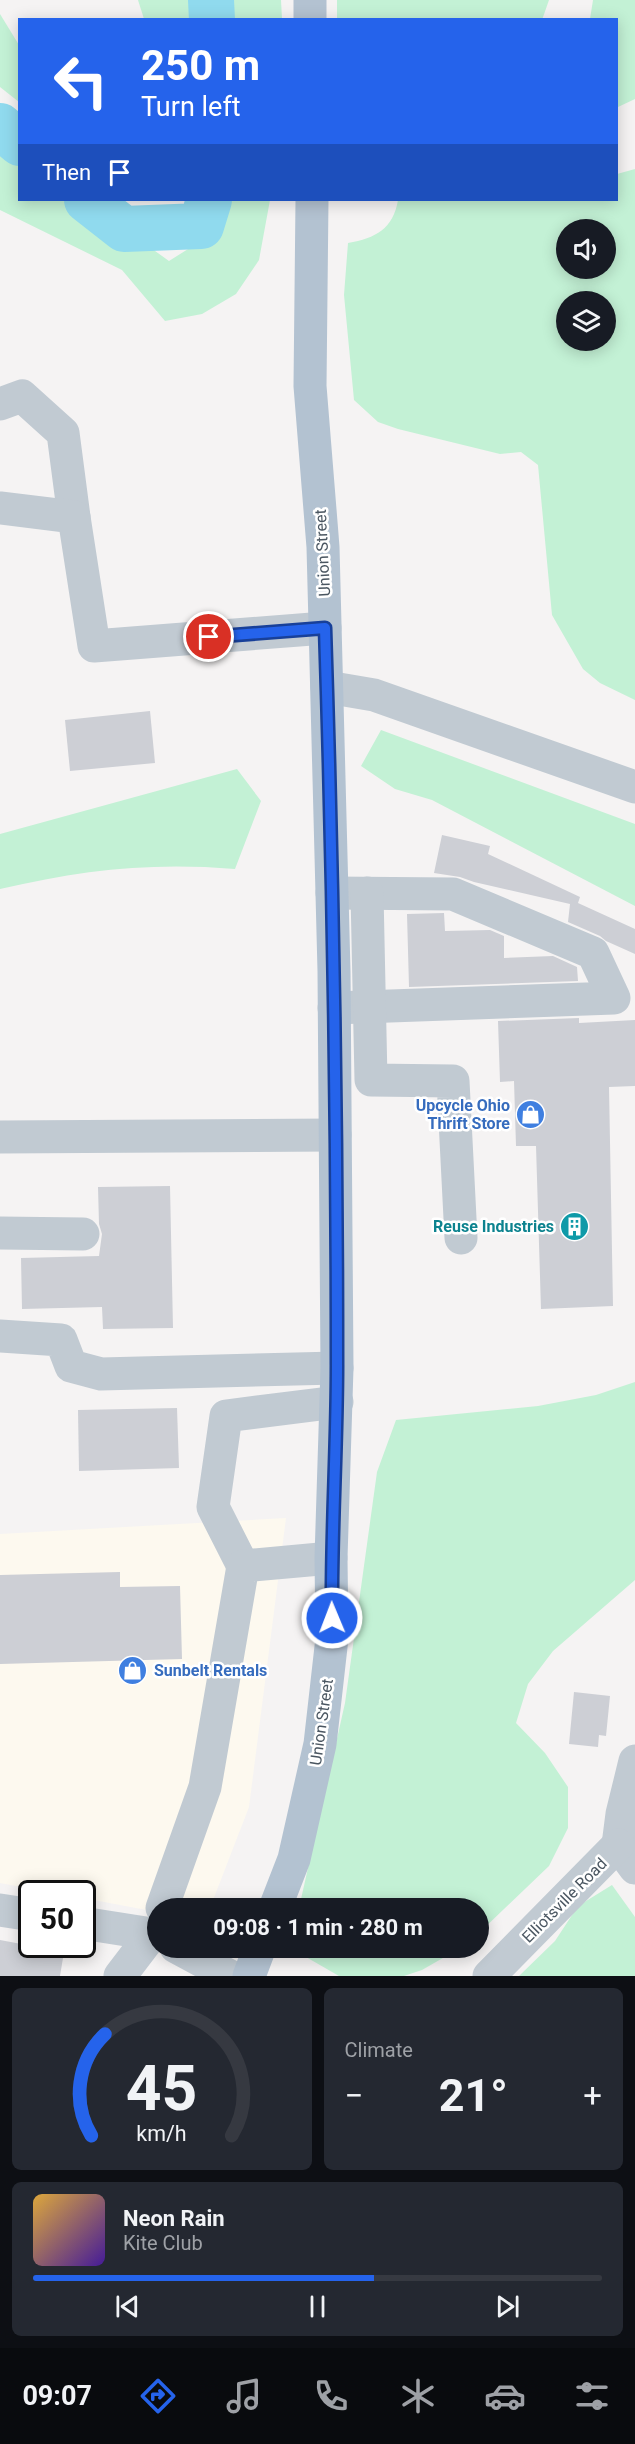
<!DOCTYPE html>
<meta charset="utf-8">
<style>
:root{--surface:#171b24;--page:#242831;--text:#f1f3f6;--muted:#9ea1a6;--line:#363941;--accent:#2563eb}
body{margin:0;font-family:Roboto,sans-serif;background:var(--page);color:var(--text);height:100vh;display:flex;flex-direction:column;font-size:22px;white-space:nowrap}
*{box-sizing:border-box;margin:0}
p{font-size:20px;color:var(--muted)}
.icon{flex:none;width:33px;height:33px;fill:none;stroke:currentColor;stroke-width:2;stroke-linecap:round;stroke-linejoin:round}
.map{position:relative;height:1976px;overflow:hidden}
.side{display:flex;flex-direction:column;gap:12px;padding:12px;background:#0d0f14;flex:1}
.side>*{flex:none}
.hud{position:absolute;left:18px;top:18px;width:600px;height:183px;border-radius:0px;box-shadow:0 3px 15px #0003;background:#2563eb;color:#fff;overflow:hidden}
.fabs{position:absolute;left:556px;top:219px;display:grid;gap:12px}
.fabs a{display:grid;place-items:center;width:60px;height:60px;border-radius:50%;background:var(--surface);box-shadow:0 3px 15px #0003;font-size:30px}
.speed{position:absolute;left:18px;top:1880px;display:flex;gap:12px;font-size:30px;font-weight:700;text-align:center}
.speed>*{display:grid;place-content:center;width:78px;height:78px;border-radius:50%;background:var(--surface);box-shadow:0 3px 15px #0003;line-height:1}
.speed .limit{border:3px solid #111;border-radius:9px;background:#fff;color:#111}
.pin{position:absolute;display:grid;place-items:center;width:51px;height:51px;color:#fff;margin:-26px;border:3px solid #fff;border-radius:50%;box-shadow:0 2px 6px #0007}
.me{position:absolute;width:66px;margin:-33px;rotate:359deg;stroke-linejoin:round;filter:drop-shadow(0 0 4px #0008)}
.turn{display:flex;align-items:center;gap:21px;height:126px;padding:0 24px;font-size:27px}
.turn .icon{width:78px;height:78px;stroke-width:2.5}
.turn b{display:block;font-size:42px;line-height:51px}
.then{display:flex;align-items:center;height:57px;padding:0 24px;background:#0003;gap:12px;font-size:22px}
.big{font-size:45px;font-weight:700;line-height:1.1}
.side .widget{flex:1;display:flex;flex-direction:column;justify-content:center;gap:9px;min-width:0;padding:0 21px;border-radius:9px;background:var(--page)}
.side .dial{align-items:center;gap:0}
.dial svg{height:156px;overflow:visible;fill:none;stroke:var(--line);stroke-width:7;stroke-linecap:round;text-anchor:middle}
.dial text{fill:var(--text);stroke:none}
.song{display:flex;align-items:center;gap:18px}
.cover{width:72px;height:72px;border-radius:9px;background:linear-gradient(135deg,hsl(40 70% 55%),hsl(260 70% 35%))}
.played{height:6px;border-radius:3px;background:linear-gradient(90deg,var(--accent) 60%,var(--line) 60%)}
.keys{display:flex;justify-content:space-around;direction:ltr}
.heat{display:flex;justify-content:space-between;align-items:center;font-size:33px;direction:ltr}
.side .tiles{flex:1;display:grid;gap:12px;grid-template-columns:1fr 1fr}
.widget:last-child{grid-column:span 2}
.trip{position:absolute;left:147px;top:1898px;width:342px;height:60px;border-radius:30px;background:var(--surface);box-shadow:0 3px 15px #0003;font-weight:700;line-height:60px;text-align:center}
.tab-bar{display:flex;height:96px;justify-content:space-around;align-items:center;background:#090b0e;color:var(--muted)}
.tab-bar .icon{width:42px;height:42px}
.tab-bar .active{color:var(--accent)}
.tab-bar b{font-size:27px;color:var(--text)}
.map>svg:first-child{display:block}
.commercial{fill:#fdf9ef}
.green{fill:#c3f1d5;fill-rule:evenodd}
.lines{fill:none;stroke-linecap:round;stroke-linejoin:round}
.river{stroke:#90daee;stroke-width:46}
.building{fill:#cdcfd5}
.minor{stroke:#c1cad2;stroke-width:33}
.major{stroke:#b3c2d1;stroke-width:33}
.route-casing{stroke:#184099;stroke-width:15}
.route{stroke:#2563eb;stroke-width:10}
.labels{text-anchor:middle;stroke-width:5;stroke-linejoin:round;paint-order:stroke}
.street-label{font-size:16px;fill:#4a5661;stroke:#fff}
.shop-label{font-size:16px;font-weight:bold;fill:#366cbe;stroke:#fff;text-anchor:end}
.culture-label{font-size:16px;font-weight:bold;fill:#0d838f;stroke:#fff;text-anchor:end}
</style>
<div class="map">
<svg width="635" height="1976" viewBox="0 0 635 1976">
<rect width="100%" height="100%" fill="#f5f3f3"/>
<polygon class="commercial" points="286,1518 249,1807 210,1908 158,1908 157,1912 83,1898 82,1893 54,1893 0,1883 0,1534"/>
<g class="green">
<polygon points="138,0 193,0 197,19 144,19"/>
<polygon points="221,0 281,0 282,19 227,19"/>
<polygon points="337,0 549,0 542,20 337,19"/>
<polygon points="593,0 635,0 635,99 618,107 617,107 616,20 590,19"/>
<polygon points="0,14 19,45 19,102 0,87"/>
<polygon points="0,138 19,152 20,200 84,200 169,261 204,239 231,206 231,200 270,200 259,260 236,294 202,314 165,321 122,270 0,210"/>
<path d="M635 169V700L600 683 583 669 552 615 538 465 521 452 500 454 398 429 378 422 354 400 344 295 348 243C376 238 393 229 398 200H616L617 174ZM567 230H606V268H567ZM567 302H606V340H567Z"/>
<polygon points="381,730 635,824 635,906 432,800 395,789 361,766"/>
<path d="M237 769 261 801 235 869C150 862 82 870 0 889V834Z"/>
<polygon points="635,1382 635,1580 553,1651 528,1684 516,1723 545,1753 568,1787 568,1828 549,1866 479,1933 478,1908 299,1908 345,1703 377,1472 396,1420 538,1406 596,1395"/>
<polygon points="612,1885 635,1917 635,1976 519,1976 555,1941 578,1906"/>
<polygon points="303,1947 462,1947 422,1970 404,1976 339,1976 306,1957"/>
</g>
<g class="lines">
<g class="river">
<polyline points="211,0 212,20"/>
<polyline points="0,126 20,143"/>
<polyline points="87,200 124,229 201,226 209,200"/>
</g>
</g>
<g class="building">
<polygon points="150,711 155,763 70,771 65,720"/>
<polygon points="442,835 490,846 488,854 580,897 578,903 635,929 635,954 606,941 600,936 568,922 570,904 474,882 460,877 434,873"/>
<polygon points="444,913 445,931 490,930 504,936 504,958 553,956 577,967 578,981 409,987 407,914"/>
<polygon points="579,1018 579,1023 635,1020 635,1086 609,1087 613,1306 541,1309 536,1146 516,1146 514,1081 500,1082 498,1021"/>
<polygon points="170,1186 173,1328 103,1329 102,1307 22,1309 21,1258 99,1256 102,1234 99,1224 98,1187"/>
<polygon points="177,1408 179,1468 79,1471 78,1410"/>
<polygon points="120,1572 120,1587 180,1586 182,1659 0,1664 0,1575"/>
<polygon points="574,1692 610,1696 606,1736 599,1735 598,1747 569,1744"/>
<polygon points="0,1940 64,1952 60,1976 0,1976"/>
</g>
<g class="lines">
<g class="minor">
<polyline points="0,404 22,396 63,433 74,517"/>
<polyline points="0,508 74,517 94,646 325,628"/>
<polyline points="327,687 374,695 635,787"/>
<polyline points="332,893 453,894 593,953 614,998 334,1008"/>
<polyline points="367,893 371,1080 453,1081 461,1238"/>
<polyline points="0,1137 335,1135"/>
<polyline points="0,1233 83,1234"/>
<polyline points="0,1336 61,1340 71,1366 101,1374 337,1368"/>
<polyline points="243,1566 213,1507 226,1416 337,1402"/>
<polyline points="618,1845 622,1814 635,1761"/>
<polyline points="618,1845 635,1868"/>
<polyline points="162,1908 205,1787 243,1566 331,1558"/>
<polyline points="0,1910 32,1915"/>
<polyline points="82,1923 152,1934 120,1976"/>
<polyline points="176,1947 230,1976"/>
<polyline points="489,1976 618,1845"/>
</g>
<g class="major">
<polyline points="310,20 310,0"/>
<polyline points="275,1908 294,1859 320,1744 332,1638 331,1558 337,1368 334,971 323,547 310,386 312,200"/>
<polyline points="249,1976 260,1947"/>
</g>
</g>
<g class="lines">
<defs>
<path id="route" d="M209 637 325 628C333 874 337 1119 337 1365 337 1449 331 1534 332 1618"/>
</defs>
<use href="#route" class="route-casing"/>
<use href="#route" class="route"/>
</g>
<defs>
<symbol id="shop-disc" viewBox="-11 -11 22 22"><circle r="9.5" fill="#3f7fe0" stroke="#fff"/><path d="M-5-2.5h2.3a2.7 3.5 0 0 1 5.4 0H5L5.5 6h-11ZM-1.5-2.5h3a1.5 2.3 0 0 0-3 0Z" fill="#fff"/></symbol>
<symbol id="building-disc" viewBox="-11 -11 22 22"><circle r="9.5" fill="#0f9aa8" stroke="#fff"/><path d="M-4-6H4V6H1V3H-1V6H-4ZM-2.5-4.3h1.7v1.8h-1.7ZM.8-4.3h1.7v1.8H.8ZM-2.5-1h1.7V.8h-1.7ZM.8-1h1.7V.8H.8Z" fill="#fff"/></symbol>
</defs>
<g fill-rule="evenodd">
<use href="#shop-disc" x="514" y="1098" width="33" height="33"/>
<use href="#building-disc" x="558" y="1210" width="33" height="33"/>
<use href="#shop-disc" x="116" y="1654" width="33" height="33"/>
</g>
<g class="labels">
<g class="street-label">
<text transform="translate(322 553) rotate(-93)" y="6">Union Street</text>
<text transform="translate(321 1722) rotate(-82)" y="6">Union Street</text>
<text transform="translate(564 1900) rotate(-45)" y="6">Elliotsville Road</text>
</g>
<g class="shop-label">
<text x="510" y="1111">Upcycle Ohio<tspan x="510" dy="18">Thrift Store</tspan></text>
<text x="154" y="1676" text-anchor="start">Sunbelt Rentals</text>
</g>
<g class="culture-label">
<text x="554" y="1232">Reuse Industries</text>
</g>
</g>
</svg>
<div class="fabs">
<a><svg class="icon" aria-label="sound" viewBox="0 0 24 24"><path d="M4 9h4l5-4v14l-5-4H4zM17 9q2 3 0 6"/></svg></a>
<a><svg class="icon" aria-label="layers" viewBox="0 0 24 24"><path d="M12 4l9 5-9 5-9-5zM3 14l9 5 9-5"/></svg></a>
</div>
<div class="speed"><div class="limit">50</div></div>
<div class="pin" style="left:209px;top:637px;background:#d93025"><svg class="icon" aria-label="arrive" viewBox="0 0 24 24"><path d="M6 21V4h12l-3 4 3 4H6"/></svg></div>
<svg class="me" style="left:332px;top:1618px" viewBox="-20 -20 40 40"><circle r="17" fill="#2563eb" stroke="#fff" stroke-width="3"/><path d="M0-11L8 9 0 5-8 9z" fill="#fff"/></svg>
<div class="trip">09:08 · 1 min · 280 m</div>
<div class="hud">
<div class="turn"><svg class="icon" aria-label="left" viewBox="0 0 24 24"><path d="M17 20v-9H6M10 6l-5 5 5 5"/></svg><div><b>250 m</b>Turn left</div></div>
<div class="then">Then<svg class="icon" aria-label="arrive" viewBox="0 0 24 24"><path d="M6 21V4h12l-3 4 3 4H6"/></svg></div>
</div>
</div>
<section class="side">
<div class="tiles">
<div class="widget dial"><svg viewBox="0 0 100 80">
<path d="M14 69A42 42 0 1 1 86 69"/>
<path d="M14 69A42 42 0 0 1 21 17" stroke="#2563eb"/>
<text x="50" y="56" font-size="32" font-weight="700">45</text>
<text x="50" y="72" font-size="11">km/h</text>
</svg></div>
<div class="widget"><p>Climate</p>
<div class="heat"><a>−</a><b class="big">21°</b><a>+</a></div>
</div>
<div class="widget">
<div class="song"><i class="cover"></i><div><b>Neon Rain</b><p>Kite Club</p></div></div>
<div class="played"></div>
<div class="keys"><svg class="icon" aria-label="previous" viewBox="0 0 24 24"><path d="M18 5L8 12l10 7zM5 5v14"/></svg><svg class="icon" aria-label="pause" viewBox="0 0 24 24"><path d="M8 5v14M16 5v14"/></svg><svg class="icon" aria-label="next" viewBox="0 0 24 24"><path d="M6 5l10 7-10 7zM19 5v14"/></svg></div>
</div>
</div>
</section>
<nav class="tab-bar">
<b>09:07</b>
<svg class="icon active" aria-label="directions" viewBox="0 0 24 24"><path d="M12 3l9 9-9 9-9-9zM9 14v-3h6M13 9l2 2-2 2"/></svg>
<svg class="icon" aria-label="music" viewBox="0 0 24 24"><path d="M9 18V5l10-2v13"/><circle cx="6" cy="18" r="3"/><circle cx="16" cy="16" r="3"/></svg>
<svg class="icon" aria-label="phone" viewBox="0 0 24 24"><path d="M5 4h4l2 5-3 2q2 4 5 5l2-3 5 2v4C11 20 4 13 5 4z"/></svg>
<svg class="icon" aria-label="climate" viewBox="0 0 24 24"><path d="M12 3v18M4 7l16 10M4 17L20 7"/></svg>
<svg class="icon" aria-label="car" viewBox="0 0 24 24"><path d="M5 17H2v-5l4-1 3-4h7l3 4 3 1v5h-3M9 17h6M6 11h13"/><circle cx="7" cy="17" r="2"/><circle cx="17" cy="17" r="2"/></svg>
<svg class="icon" aria-label="filters" viewBox="0 0 24 24"><path d="M4 7h16M4 17h16"/><circle cx="9" cy="7" r="2"/><circle cx="15" cy="17" r="2"/></svg>
</nav>
